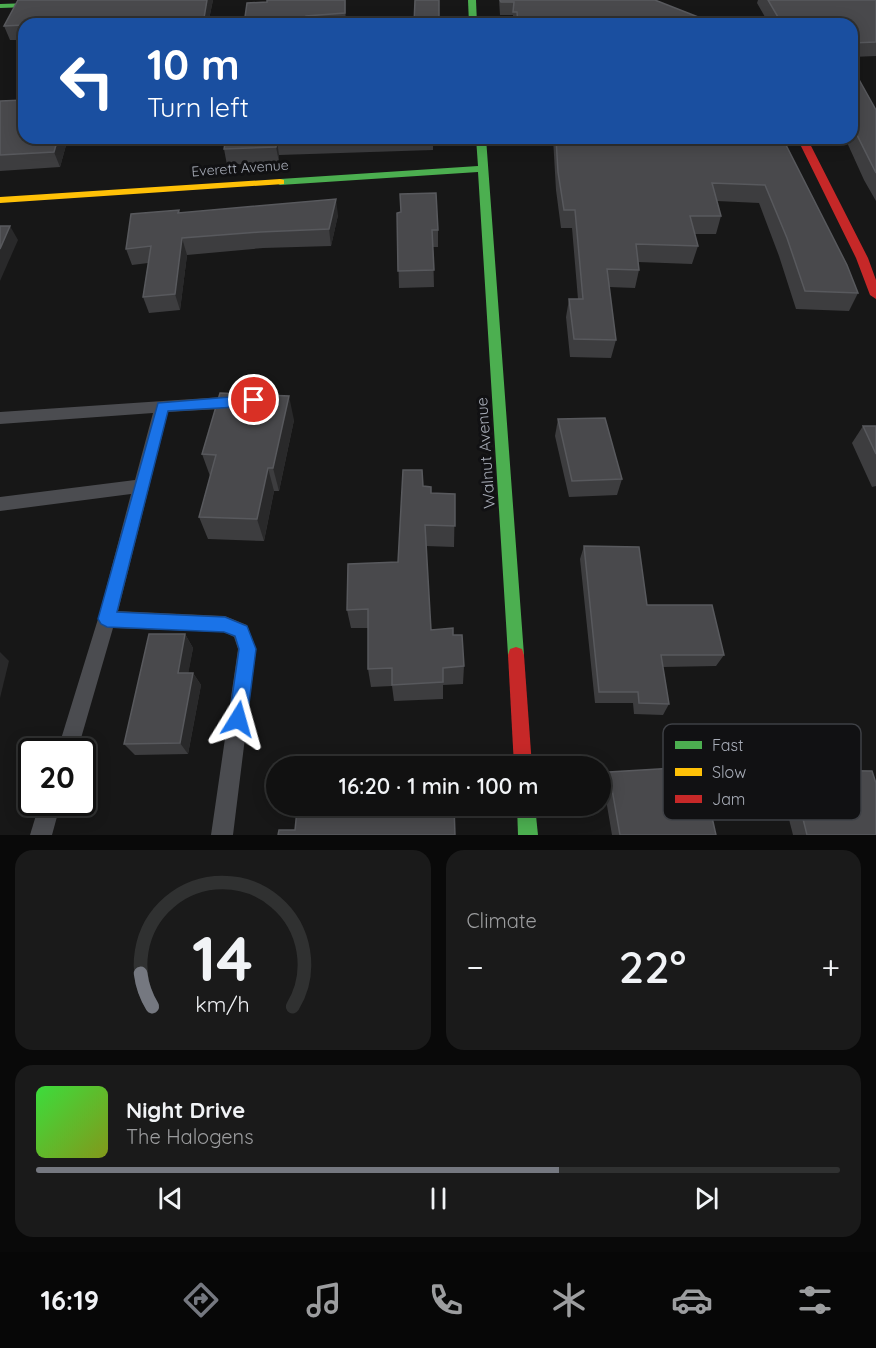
<!DOCTYPE html>
<meta charset="utf-8">
<style>
:root{--surface:#111;--page:#1a1a1a;--text:#f1f3f6;--muted:#9c9d9f;--line:#303131;--accent:#757880}
body{margin:0;font-family:Quicksand,sans-serif;background:var(--page);color:var(--text);height:100vh;display:flex;flex-direction:column;font-size:22px;white-space:nowrap}
*{box-sizing:border-box;margin:0}
p{font-size:20px;color:var(--muted)}
.icon{flex:none;width:33px;height:33px;fill:none;stroke:currentColor;stroke-width:2;stroke-linecap:round;stroke-linejoin:round}
.map{position:relative;height:835px;overflow:hidden}
.sheet{display:flex;flex-direction:column;gap:15px;padding:15px;background:#090909;flex:1}
.sheet>*{flex:none}
.top-card{position:absolute;left:18px;top:18px;width:840px;height:126px;border-radius:18px;box-shadow:0 3px 15px #0003,0 0 0 2px var(--line);background:#1a4fa0;color:#fff;overflow:hidden}
.speed{position:absolute;left:18px;top:738px;display:flex;gap:12px;font-size:30px;font-weight:700;text-align:center}
.speed>*{display:grid;place-content:center;width:78px;height:78px;border-radius:50%;background:var(--surface);box-shadow:0 3px 15px #0003,0 0 0 2px var(--line);line-height:1}
.speed .limit{border:3px solid #111;border-radius:9px;background:#fff;color:#111}
.pin{position:absolute;display:grid;place-items:center;width:51px;height:51px;color:#fff;margin:-26px;border:3px solid #fff;border-radius:50%;box-shadow:0 2px 6px #0007}
.me{position:absolute;width:66px;margin:-33px;rotate:8deg;stroke-linejoin:round;filter:drop-shadow(0 0 4px #0008)}
.turn{display:flex;align-items:center;gap:21px;height:126px;padding:0 30px;font-size:27px}
.turn .icon{width:78px;height:78px;stroke-width:2.5}
.turn b{display:block;font-size:42px;line-height:51px}
.big{font-size:45px;font-weight:600;line-height:1.1}
.sheet .widget{flex:1;display:flex;flex-direction:column;justify-content:center;gap:9px;min-width:0;padding:0 21px;border-radius:18px;background:var(--page)}
.sheet .dial{align-items:center;gap:0}
.dial svg{height:156px;overflow:visible;fill:none;stroke:var(--line);stroke-width:7;stroke-linecap:round;text-anchor:middle}
.dial text{fill:var(--text);stroke:none}
.song{display:flex;align-items:center;gap:18px}
.cover{width:72px;height:72px;border-radius:9px;background:linear-gradient(135deg,hsl(120 70% 55%),hsl(70 70% 35%))}
.played{height:6px;border-radius:3px;background:linear-gradient(90deg,var(--accent) 65%,var(--line) 65%)}
.keys{display:flex;justify-content:space-around;direction:ltr}
.heat{display:flex;justify-content:space-between;align-items:center;font-size:33px;direction:ltr}
.sheet .tiles{flex:1;display:grid;gap:15px;grid-template-columns:1fr 1fr}
.widget:last-child{grid-column:span 2}
.trip{position:absolute;left:266px;top:756px;width:345px;height:60px;border-radius:30px;background:var(--surface);box-shadow:0 3px 15px #0003,0 0 0 2px var(--line);font-weight:600;line-height:60px;text-align:center}
.tabs{display:flex;height:96px;justify-content:space-around;align-items:center;background:#070707;color:var(--muted)}
.tabs .icon{width:42px;height:42px}
.tabs .current{color:var(--accent)}
.tabs b{font-size:27px;color:var(--text)}
.map>svg:first-child{display:block}
.lines{fill:none;stroke-linecap:round;stroke-linejoin:round}
.lane{fill:#4b4c50;fill-rule:evenodd}
.fast{fill:#4caf50;fill-rule:evenodd}
.slow{fill:#ffc107;fill-rule:evenodd}
.jam{fill:#c62828;fill-rule:evenodd}
.wall{fill:#3d3d3f}
.shaded-wall{fill:#29292a}
.building{fill:#49494c;stroke:#58595d;stroke-width:1.5}
.route{fill:#1a73e8;stroke:#114b97;stroke-width:1.5}
.labels{text-anchor:middle;stroke-width:6;stroke-linejoin:round;paint-order:stroke}
.far-street-label{font-size:14px;fill:#a8adb8;stroke:#111113}
.street-label{font-size:16px;fill:#a8adb8;stroke:#111113}
.key{fill:#111113;stroke:#3e4045;stroke-width:1.5}
.key-label{font-size:16px;fill:#a8adb8}
</style>
<div class="map">
<svg width="876" height="835" viewBox="0 0 876 835">
<rect width="100%" height="100%" fill="#171717"/>
<g class="lines">
<g class="lane">
<polygon points="237,396 242,398 244,402 242,406 237,408 168,412 118,611 225,616 247,625 256,649 233,835 211,835 238,649 234,637 224,632 113,628 77,752 57,752 98,619 131,494 0,511 0,497 135,480 153,413 0,424 0,412"/>
<polygon points="40,802 61,802 52,835 30,835"/>
</g>
<g class="fast">
<polygon points="468,0 476,0 477,24 469,24"/>
<polygon points="61,2 61,6 58,6 0,8 0,4"/>
<polygon points="476,138 486,138 524,655 522,661 516,663 510,661 508,655 478,172 280,185 275,182 280,179 478,166"/>
<polygon points="517,806 535,806 538,835 518,835"/>
</g>
<polygon class="slow" points="280,179 284,180 284,184 0,203 0,197"/>
<g class="jam">
<polygon points="797,138 807,138 868,258 876,280 876,299 870,295 856,258"/>
<polygon points="516,647 522,649 524,655 532,766 514,766 508,655 510,649"/>
</g>
</g>
<g class="wall">
<polygon points="18,0 213,0 208,24 24,24 24,40 10,40 4,26"/>
<polygon points="267,0 346,0 346,24 244,24 267,2"/>
<polygon points="499,0 655,0 716,24 512,24 513,15 500,15"/>
<polygon points="758,0 876,0 876,56 852,57 852,24 769,24 757,3"/>
<polygon points="852,67 876,110 876,201 864,180 845,138 852,138"/>
<polygon points="0,101 68,138 60,167 0,171"/>
<polygon points="226,138 433,138 433,150 279,155 279,162 227,165 224,149"/>
<polygon points="553,138 777,138 858,293 849,311 796,309 779,256 759,203 717,201 721,216 716,234 695,234 698,246 692,264 638,262 639,270 635,288 609,287 616,340 611,358 570,357 566,317 569,299 578,299 572,228 561,228 556,190"/>
<polygon points="400,194 438,230 438,247 433,247 434,287 399,288 397,213 401,212"/>
<polygon points="179,210 180,213 338,215 331,246 263,248 187,255 180,310 149,313 143,297 148,263 132,265 126,249"/>
<polygon points="558,419 622,479 617,495 569,497 555,436"/>
<polygon points="294,420 279,491 274,491 264,541 208,539 199,517 210,476 202,454"/>
<polygon points="863,426 876,426 876,486 872,487 852,443"/>
<polygon points="423,486 431,493 455,494 454,547 426,546 431,630 453,635 464,666 463,684 443,685 443,699 394,701 392,686 371,687 368,669 368,628 351,628 347,610 398,562"/>
<polygon points="584,546 647,605 724,655 716,666 663,667 669,704 663,715 634,714 633,703 595,703 580,559"/>
<polygon points="185,634 193,648 188,673 193,673 201,685 188,754 135,755 124,744"/>
<polygon points="791,770 876,835 793,835 779,780"/>
<polygon points="609,772 717,803 710,810 716,835 612,835 603,782"/>
</g>
<g class="shaded-wall">
<polygon points="207,0 213,0 208,24 203,24"/>
<polygon points="345,0 346,0 346,24 345,13"/>
<polygon points="58,138 68,138 60,167 54,152"/>
<polygon points="277,140 279,155 279,162 276,147"/>
<polygon points="336,199 338,215 331,246 329,229"/>
<polygon points="10,226 18,240 0,281 0,249"/>
<polygon points="182,238 187,255 180,310 175,294"/>
<polygon points="289,396 294,420 279,491 273,468"/>
<polygon points="268,468 274,491 264,541 257,519"/>
<polygon points="185,634 193,648 186,686 178,673"/>
<polygon points="0,652 9,661 0,698"/>
<polygon points="193,673 201,685 188,754 180,743"/>
</g>
<g class="building">
<polygon points="18,0 207,0 203,24 114,24 115,22 65,24 24,24 24,25 4,26"/>
<polygon points="267,0 345,0 345,13 306,16 306,24 244,24 247,3 267,2"/>
<polygon points="415,0 439,0 439,24 414,24"/>
<polygon points="500,0 655,0 716,24 518,24 517,12 513,12 514,2 501,2"/>
<polygon points="768,0 876,0 876,42 852,43 852,24 782,24"/>
<polygon points="852,67 876,110 876,173 852,125"/>
<polygon points="24,100 24,138 58,138 54,152 0,155 0,101"/>
<polygon points="226,138 341,138 277,140 276,147 224,149"/>
<polygon points="556,138 777,138 780,145 786,145 847,265 858,293 805,291 787,238 765,185 712,183 721,216 690,216 698,246 636,244 639,270 607,269 616,340 574,339 569,299 583,299 575,210 564,210 558,172"/>
<polygon points="436,193 438,230 432,230 434,270 398,271 397,213 401,212 400,194"/>
<polygon points="336,199 329,229 260,232 182,238 175,294 143,297 151,246 126,249 131,214 179,210 178,213"/>
<polygon points="0,226 10,226 0,249"/>
<polygon points="220,393 289,396 273,468 268,468 257,519 199,517 216,455 202,454"/>
<polygon points="605,418 622,479 572,481 558,419"/>
<polygon points="863,426 876,426 876,454"/>
<polygon points="403,470 422,470 423,486 431,487 431,493 455,494 455,526 425,525 431,630 453,628 453,635 462,635 464,666 443,668 443,682 392,685 392,668 368,669 368,609 347,610 348,564 398,562"/>
<polygon points="584,546 639,547 647,605 712,605 724,655 661,655 669,704 639,703 638,692 599,692"/>
<polygon points="149,634 185,634 178,673 193,673 180,743 124,744"/>
<polygon points="452,758 452,766 390,766 390,760"/>
<polygon points="708,766 717,803 709,804 716,835 620,835 609,772"/>
<polygon points="791,770 872,771 876,783 876,835 807,835"/>
<polygon points="310,806 454,806 455,835 278,835 279,830 295,830 297,810 310,809"/>
</g>
<polygon class="route" points="254,395 261,400 254,406 168,411 117,612 225,617 247,626 256,649 247,719 244,725 238,728 232,725 229,719 239,649 235,636 224,632 107,627 101,624 98,619 158,403"/>
<g class="labels">
<g class="far-street-label">
<text transform="translate(240 168) rotate(-4)" y="5">Everett Avenue</text>
</g>
<g class="street-label">
<text transform="translate(485 453) rotate(-94)" y="6">Walnut Avenue</text>
</g>
</g>
<rect x="663" y="724" width="198" height="96" rx="9" class="key"/>
<rect x="675" y="741" width="27" height="8" fill="#4caf50"/>
<rect x="675" y="768" width="27" height="8" fill="#ffc107"/>
<rect x="675" y="795" width="27" height="8" fill="#c62828"/>
<g class="key-label">
<text x="712" y="751">Fast</text>
<text x="712" y="778">Slow</text>
<text x="712" y="805">Jam</text>
</g>
</svg>
<div class="speed"><div class="limit">20</div></div>
<div class="pin" style="left:254px;top:400px;background:#d93025"><svg class="icon" aria-label="arrive" viewBox="0 0 24 24"><path d="M6 21V4h12l-3 4 3 4H6"/></svg></div>
<svg class="me" style="left:238px;top:719px" viewBox="-20 -20 40 40"><path d="M0-17L14 15 0 8-14 15z" fill="#1a73e8" stroke="#fff" stroke-width="4"/></svg>
<div class="trip">16:20 · 1 min · 100 m</div>
<div class="top-card">
<div class="turn"><svg class="icon" aria-label="left" viewBox="0 0 24 24"><path d="M17 20v-9H6M10 6l-5 5 5 5"/></svg><div><b>10 m</b>Turn left</div></div>
</div>
</div>
<section class="sheet">
<div class="tiles">
<div class="widget dial"><svg viewBox="0 0 100 80">
<path d="M14 69A42 42 0 1 1 86 69"/>
<path d="M14 69A42 42 0 0 1 8 52" stroke="#757880"/>
<text x="50" y="56" font-size="32" font-weight="700">14</text>
<text x="50" y="72" font-size="11">km/h</text>
</svg></div>
<div class="widget"><p>Climate</p>
<div class="heat"><a>−</a><b class="big">22°</b><a>+</a></div>
</div>
<div class="widget">
<div class="song"><i class="cover"></i><div><b>Night Drive</b><p>The Halogens</p></div></div>
<div class="played"></div>
<div class="keys"><svg class="icon" aria-label="previous" viewBox="0 0 24 24"><path d="M18 5L8 12l10 7zM5 5v14"/></svg><svg class="icon" aria-label="pause" viewBox="0 0 24 24"><path d="M8 5v14M16 5v14"/></svg><svg class="icon" aria-label="next" viewBox="0 0 24 24"><path d="M6 5l10 7-10 7zM19 5v14"/></svg></div>
</div>
</div>
</section>
<nav class="tabs">
<b>16:19</b>
<svg class="icon current" aria-label="directions" viewBox="0 0 24 24"><path d="M12 3l9 9-9 9-9-9zM9 14v-3h6M13 9l2 2-2 2"/></svg>
<svg class="icon" aria-label="music" viewBox="0 0 24 24"><path d="M9 18V5l10-2v13"/><circle cx="6" cy="18" r="3"/><circle cx="16" cy="16" r="3"/></svg>
<svg class="icon" aria-label="phone" viewBox="0 0 24 24"><path d="M5 4h4l2 5-3 2q2 4 5 5l2-3 5 2v4C11 20 4 13 5 4z"/></svg>
<svg class="icon" aria-label="climate" viewBox="0 0 24 24"><path d="M12 3v18M4 7l16 10M4 17L20 7"/></svg>
<svg class="icon" aria-label="car" viewBox="0 0 24 24"><path d="M5 17H2v-5l4-1 3-4h7l3 4 3 1v5h-3M9 17h6M6 11h13"/><circle cx="7" cy="17" r="2"/><circle cx="17" cy="17" r="2"/></svg>
<svg class="icon" aria-label="filters" viewBox="0 0 24 24"><path d="M4 7h16M4 17h16"/><circle cx="9" cy="7" r="2"/><circle cx="15" cy="17" r="2"/></svg>
</nav>
